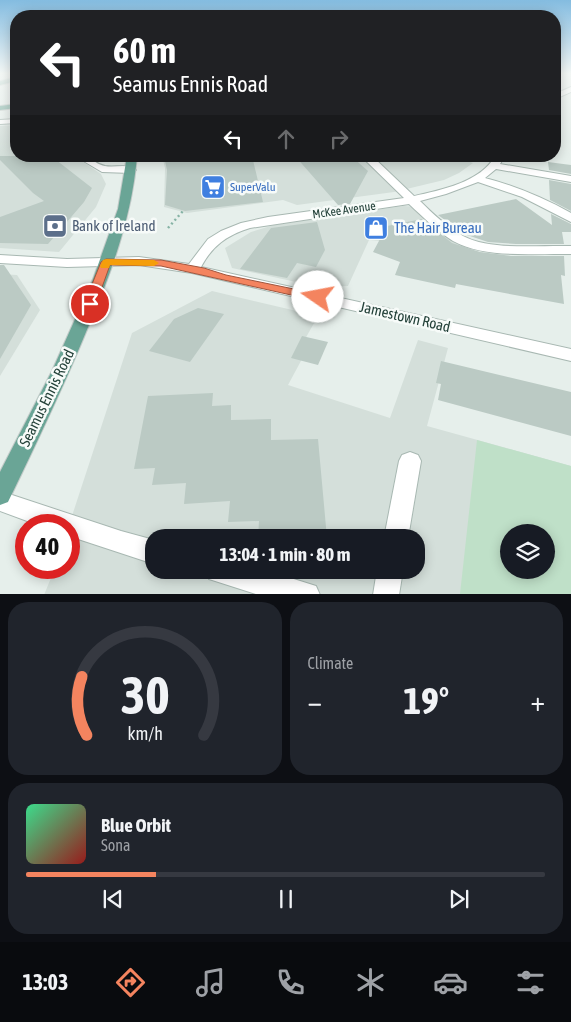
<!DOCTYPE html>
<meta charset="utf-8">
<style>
:root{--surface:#171b24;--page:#20242c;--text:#f1f3f6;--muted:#9ea1a6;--line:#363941;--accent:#f4845f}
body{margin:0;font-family:"Asap Condensed",sans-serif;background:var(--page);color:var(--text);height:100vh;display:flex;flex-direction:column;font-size:19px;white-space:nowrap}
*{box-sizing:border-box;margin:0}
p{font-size:16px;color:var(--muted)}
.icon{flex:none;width:28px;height:28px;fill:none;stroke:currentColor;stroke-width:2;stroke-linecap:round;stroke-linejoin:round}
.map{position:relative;height:594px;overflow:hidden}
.panel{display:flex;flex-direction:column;gap:8px;padding:8px;background:#0d0f14;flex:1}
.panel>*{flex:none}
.hud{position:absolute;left:10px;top:10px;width:551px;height:152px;border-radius:20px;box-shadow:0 2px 12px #0003;background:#202124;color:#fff;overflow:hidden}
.buttons{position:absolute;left:500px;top:524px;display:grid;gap:10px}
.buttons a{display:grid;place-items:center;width:55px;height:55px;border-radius:50%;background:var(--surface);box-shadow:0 2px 12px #0003;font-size:25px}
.speed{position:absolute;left:15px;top:514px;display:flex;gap:10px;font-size:25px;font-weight:700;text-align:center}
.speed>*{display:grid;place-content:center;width:65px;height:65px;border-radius:50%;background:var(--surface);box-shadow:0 2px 12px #0003;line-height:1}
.speed .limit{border:8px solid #d22;background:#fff;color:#111}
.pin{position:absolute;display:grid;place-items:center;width:42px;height:42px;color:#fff;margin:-21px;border:2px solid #fff;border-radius:50%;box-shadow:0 1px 5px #0007}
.me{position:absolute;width:55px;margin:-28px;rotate:282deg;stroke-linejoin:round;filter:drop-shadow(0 0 4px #0008)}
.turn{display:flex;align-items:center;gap:18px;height:105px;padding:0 20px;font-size:22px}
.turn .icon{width:65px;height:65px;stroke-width:2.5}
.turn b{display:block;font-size:35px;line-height:42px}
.lanes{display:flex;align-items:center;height:48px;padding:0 20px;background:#0003;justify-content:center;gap:25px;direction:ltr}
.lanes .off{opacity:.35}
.big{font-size:38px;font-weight:700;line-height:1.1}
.panel .card{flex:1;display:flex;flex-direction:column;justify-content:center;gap:8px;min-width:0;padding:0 18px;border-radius:20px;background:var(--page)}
.panel .dial{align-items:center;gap:0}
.dial svg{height:130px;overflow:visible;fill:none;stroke:var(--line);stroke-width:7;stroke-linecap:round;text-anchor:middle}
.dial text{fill:var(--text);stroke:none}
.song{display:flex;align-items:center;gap:15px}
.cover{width:60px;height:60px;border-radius:8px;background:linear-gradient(135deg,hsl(150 70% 55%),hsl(0 70% 35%))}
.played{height:5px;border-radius:2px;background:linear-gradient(90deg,var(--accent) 25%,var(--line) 25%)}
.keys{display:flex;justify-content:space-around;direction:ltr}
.heat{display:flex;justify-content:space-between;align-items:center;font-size:28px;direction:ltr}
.panel .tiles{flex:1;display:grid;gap:8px;grid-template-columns:1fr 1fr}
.card:last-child{grid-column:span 2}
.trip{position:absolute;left:145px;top:529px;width:280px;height:50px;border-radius:20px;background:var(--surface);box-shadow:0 2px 12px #0003;font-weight:700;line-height:50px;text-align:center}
.tab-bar{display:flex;height:80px;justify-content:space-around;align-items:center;background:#090b0e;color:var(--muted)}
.tab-bar .icon{width:35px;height:35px}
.tab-bar .selected{color:var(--accent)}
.tab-bar b{font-size:22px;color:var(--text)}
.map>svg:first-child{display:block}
.built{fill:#d4dfda;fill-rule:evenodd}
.green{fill:#bfe0c8;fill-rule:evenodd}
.building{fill:#bbcac4}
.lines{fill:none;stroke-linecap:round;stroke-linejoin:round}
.minor-casing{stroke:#a8b8b2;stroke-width:2}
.major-casing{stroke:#c2cac8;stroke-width:2}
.path{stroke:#86b3a5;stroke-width:2.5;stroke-dasharray:2 3;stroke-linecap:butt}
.minor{fill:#fff;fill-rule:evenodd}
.major{fill:#6aa596;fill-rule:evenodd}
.route{fill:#f4845f;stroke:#9f563e}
.slow{fill:#f59e0b}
.labels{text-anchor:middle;stroke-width:5;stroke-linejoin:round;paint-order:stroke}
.far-shop-label{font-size:12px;fill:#366cbe;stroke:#f7fbf9;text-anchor:start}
.far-street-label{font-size:12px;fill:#24423a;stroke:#f7fbf9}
.service-label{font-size:15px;fill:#4e5e75;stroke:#f7fbf9;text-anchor:start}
.shop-label{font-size:15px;fill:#366cbe;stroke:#f7fbf9;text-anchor:start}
.street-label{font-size:15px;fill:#24423a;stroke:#f7fbf9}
</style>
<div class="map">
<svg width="571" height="595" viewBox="0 0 571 595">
<rect width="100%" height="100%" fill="#e6efeb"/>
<g class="built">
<polygon points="16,125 16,156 74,156 101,174 106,184 96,207 59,252 0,248 0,126"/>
<polygon points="162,156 453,156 473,163 459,173 444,180 394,192 297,205 283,200 187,213 164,207 165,168"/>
<polygon points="403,206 423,207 441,226 481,249 369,240 348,286 319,287 232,268 225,248 251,232 274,225"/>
<polygon points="0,274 17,275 40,310 0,376"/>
<path d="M212 291 318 316 295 357 302 359 288 385 390 418 418 340 448 348 427 426 571 466V594L44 595 55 568H69V525L132 333ZM509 532H546V570H509ZM154 538H416V570H154Z"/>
</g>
<path class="green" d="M477 440 571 466V594H460ZM509 532H546V570H509Z"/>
<g class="building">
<polygon points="0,156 51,156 92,188 84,202 48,244 0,243 0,217 44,201 33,193 0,160"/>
<polygon points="164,156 252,156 263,202 185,211 165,205 167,170"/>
<polygon points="295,156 351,156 368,171 350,204 338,205"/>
<polygon points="548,162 571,165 571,174 549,170"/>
<polygon points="549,180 571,184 571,211 550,200"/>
<polygon points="516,199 552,225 551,214 571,224 571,232 562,232 564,244 516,244 488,242 464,234 438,215"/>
<polygon points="422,219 452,243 480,252 511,256 564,256 565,276 561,275 564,304 456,284 455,288 395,275 400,262 373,252 387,226"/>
<polygon points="317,222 325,250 316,267 297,263 287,278 240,269 271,228"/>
<polygon points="0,265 4,265 31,305 0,359"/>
<polygon points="198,308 224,314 190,362 149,351 174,319"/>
<polygon points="302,336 328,342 318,365 291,358"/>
<polygon points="441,361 571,392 571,436 438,400 441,384 436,383"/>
<polygon points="213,393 212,406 231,405 231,420 271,419 271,440 318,439 327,538 258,538 259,521 228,522 230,501 184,504 186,483 152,485 155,468 134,469 148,396"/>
</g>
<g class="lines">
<defs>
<g id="minor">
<polygon points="571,87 571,92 555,99 555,94"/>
<polygon points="16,119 16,123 0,124 0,120"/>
<path d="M75 156C93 156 92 163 105 166 115 168 128 163 136 170L131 173 102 172Z"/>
<path d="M361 156H372L414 196C441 190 481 182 495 156H505L500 164 571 176V182L496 169 485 178C516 186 544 198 571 213V222L522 197 478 182 446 194 420 201C433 214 447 227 463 236 491 251 539 245 571 246V254C536 253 485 259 453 241 437 231 423 217 409 204L250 228C227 235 212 246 201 267L571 349V361L192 273 139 265 67 267 0 263V255L67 259 139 257 189 264 208 239 221 231 241 223 268 217 404 198Z"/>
<polygon points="410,452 418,455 421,461 408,538 384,538 399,461 402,455"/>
<polygon points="0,491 121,531 154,540 154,564 69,536 69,525 38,525 0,511"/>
<polygon points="205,570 265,570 316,586 320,595 259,595 209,579"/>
<polygon points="377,570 403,570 399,595 373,595"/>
</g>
<g id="major">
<polygon points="16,77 16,81 0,85 0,81"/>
<polygon points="16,104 16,108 0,110 0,106"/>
<path d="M127 156H137C132 218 110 276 86 332 62 390 35 446 8 502L0 505V472L52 371 93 279 118 209Z"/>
</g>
</defs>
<use href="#minor" class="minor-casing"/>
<use href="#major" class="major-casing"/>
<polyline class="path" points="168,228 183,211"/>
<use href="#minor" class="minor"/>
<use href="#major" class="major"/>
</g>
<linearGradient id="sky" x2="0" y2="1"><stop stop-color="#84bce0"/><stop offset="0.47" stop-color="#f4f8f6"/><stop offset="1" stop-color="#f4f8f6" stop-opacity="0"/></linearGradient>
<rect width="571" height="156" fill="url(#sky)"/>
<polygon class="route" points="106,259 161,260 204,268 226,275 318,294 323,297 318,301 161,266 110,265 96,304 90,308 86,307 84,304 101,262"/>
<polygon class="slow" points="106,259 154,260 159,263 154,266 110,265 109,268 101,268 100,266 103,260"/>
<defs>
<symbol id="supermarket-square" viewBox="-11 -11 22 22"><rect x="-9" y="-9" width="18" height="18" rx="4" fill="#3f7fe0" stroke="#f7fbf9"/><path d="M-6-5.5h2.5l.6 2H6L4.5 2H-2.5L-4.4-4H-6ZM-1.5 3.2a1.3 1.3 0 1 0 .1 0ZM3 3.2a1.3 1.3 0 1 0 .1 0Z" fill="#fff"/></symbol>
<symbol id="bank-square" viewBox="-11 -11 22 22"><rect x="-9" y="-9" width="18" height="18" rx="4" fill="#5c6f8a" stroke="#f7fbf9"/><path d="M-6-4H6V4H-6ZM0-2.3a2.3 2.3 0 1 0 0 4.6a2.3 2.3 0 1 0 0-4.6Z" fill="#fff"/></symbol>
<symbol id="shop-square" viewBox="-11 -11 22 22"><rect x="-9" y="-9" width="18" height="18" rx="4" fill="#3f7fe0" stroke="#f7fbf9"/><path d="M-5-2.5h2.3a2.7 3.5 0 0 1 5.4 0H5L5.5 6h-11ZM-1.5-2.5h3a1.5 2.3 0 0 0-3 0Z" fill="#fff"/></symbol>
</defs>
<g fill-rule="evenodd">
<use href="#supermarket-square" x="199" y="173" width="28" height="28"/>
<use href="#bank-square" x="41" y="212" width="28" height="28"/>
<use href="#shop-square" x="362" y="214" width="28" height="28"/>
</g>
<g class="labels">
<g class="far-shop-label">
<text x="230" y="191">SuperValu</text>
</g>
<g class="far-street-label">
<text transform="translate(344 210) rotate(-8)" y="4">McKee Avenue</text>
</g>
<g class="service-label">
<text x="72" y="231">Bank of Ireland</text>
</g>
<g class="shop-label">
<text x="394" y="233">The Hair Bureau</text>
</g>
<g class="street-label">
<text transform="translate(405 317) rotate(13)" y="5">Jamestown Road</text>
<text transform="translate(47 398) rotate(-64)" y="5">Seamus Ennis Road</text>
</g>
</g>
</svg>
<div class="buttons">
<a><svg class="icon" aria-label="layers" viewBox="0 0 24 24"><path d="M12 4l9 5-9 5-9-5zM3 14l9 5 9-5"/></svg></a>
</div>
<div class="speed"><div class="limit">40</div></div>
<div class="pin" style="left:90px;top:304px;background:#d93025"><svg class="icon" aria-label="arrive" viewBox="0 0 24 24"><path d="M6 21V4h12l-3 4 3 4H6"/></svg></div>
<svg class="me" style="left:318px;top:297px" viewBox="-20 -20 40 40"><circle r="19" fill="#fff"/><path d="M0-13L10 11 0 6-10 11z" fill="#f4845f"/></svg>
<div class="trip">13:04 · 1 min · 80 m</div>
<div class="hud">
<div class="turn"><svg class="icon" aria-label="left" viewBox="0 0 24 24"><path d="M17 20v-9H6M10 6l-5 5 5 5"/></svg><div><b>60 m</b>Seamus Ennis Road</div></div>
<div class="lanes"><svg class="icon" aria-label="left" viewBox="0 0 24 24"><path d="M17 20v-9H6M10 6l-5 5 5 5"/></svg><svg class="icon off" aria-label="ahead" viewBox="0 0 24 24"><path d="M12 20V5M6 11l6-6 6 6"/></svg><svg class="icon off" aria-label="right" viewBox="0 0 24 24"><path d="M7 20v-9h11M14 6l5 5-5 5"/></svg></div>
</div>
</div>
<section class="panel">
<div class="tiles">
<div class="card dial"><svg viewBox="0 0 100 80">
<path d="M14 69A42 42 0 1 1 86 69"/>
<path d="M14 69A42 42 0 0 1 11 33" stroke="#f4845f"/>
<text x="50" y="56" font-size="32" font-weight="700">30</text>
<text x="50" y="72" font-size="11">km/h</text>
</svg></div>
<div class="card"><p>Climate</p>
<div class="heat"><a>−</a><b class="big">19°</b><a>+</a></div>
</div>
<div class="card">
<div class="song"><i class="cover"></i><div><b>Blue Orbit</b><p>Sona</p></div></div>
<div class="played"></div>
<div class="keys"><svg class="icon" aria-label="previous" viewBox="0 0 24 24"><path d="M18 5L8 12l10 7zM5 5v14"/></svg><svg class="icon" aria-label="pause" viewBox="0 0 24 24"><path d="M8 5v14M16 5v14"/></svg><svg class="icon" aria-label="next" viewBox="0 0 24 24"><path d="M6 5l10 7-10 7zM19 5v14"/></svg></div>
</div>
</div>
</section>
<nav class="tab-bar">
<b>13:03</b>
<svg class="icon selected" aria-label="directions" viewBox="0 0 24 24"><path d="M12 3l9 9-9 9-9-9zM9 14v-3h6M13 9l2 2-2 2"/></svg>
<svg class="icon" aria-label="music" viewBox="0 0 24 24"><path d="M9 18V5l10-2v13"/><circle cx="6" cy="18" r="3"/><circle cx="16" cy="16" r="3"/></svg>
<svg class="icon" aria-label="phone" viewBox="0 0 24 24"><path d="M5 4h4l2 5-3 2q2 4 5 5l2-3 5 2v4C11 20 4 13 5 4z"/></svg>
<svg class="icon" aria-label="climate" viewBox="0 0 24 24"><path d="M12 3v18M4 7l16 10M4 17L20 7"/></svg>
<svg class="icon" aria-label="car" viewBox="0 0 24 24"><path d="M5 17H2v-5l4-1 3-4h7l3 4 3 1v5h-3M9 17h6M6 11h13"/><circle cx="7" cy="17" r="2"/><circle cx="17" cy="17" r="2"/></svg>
<svg class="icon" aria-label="filters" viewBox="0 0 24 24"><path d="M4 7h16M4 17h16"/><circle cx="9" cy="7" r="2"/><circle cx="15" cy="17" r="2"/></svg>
</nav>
